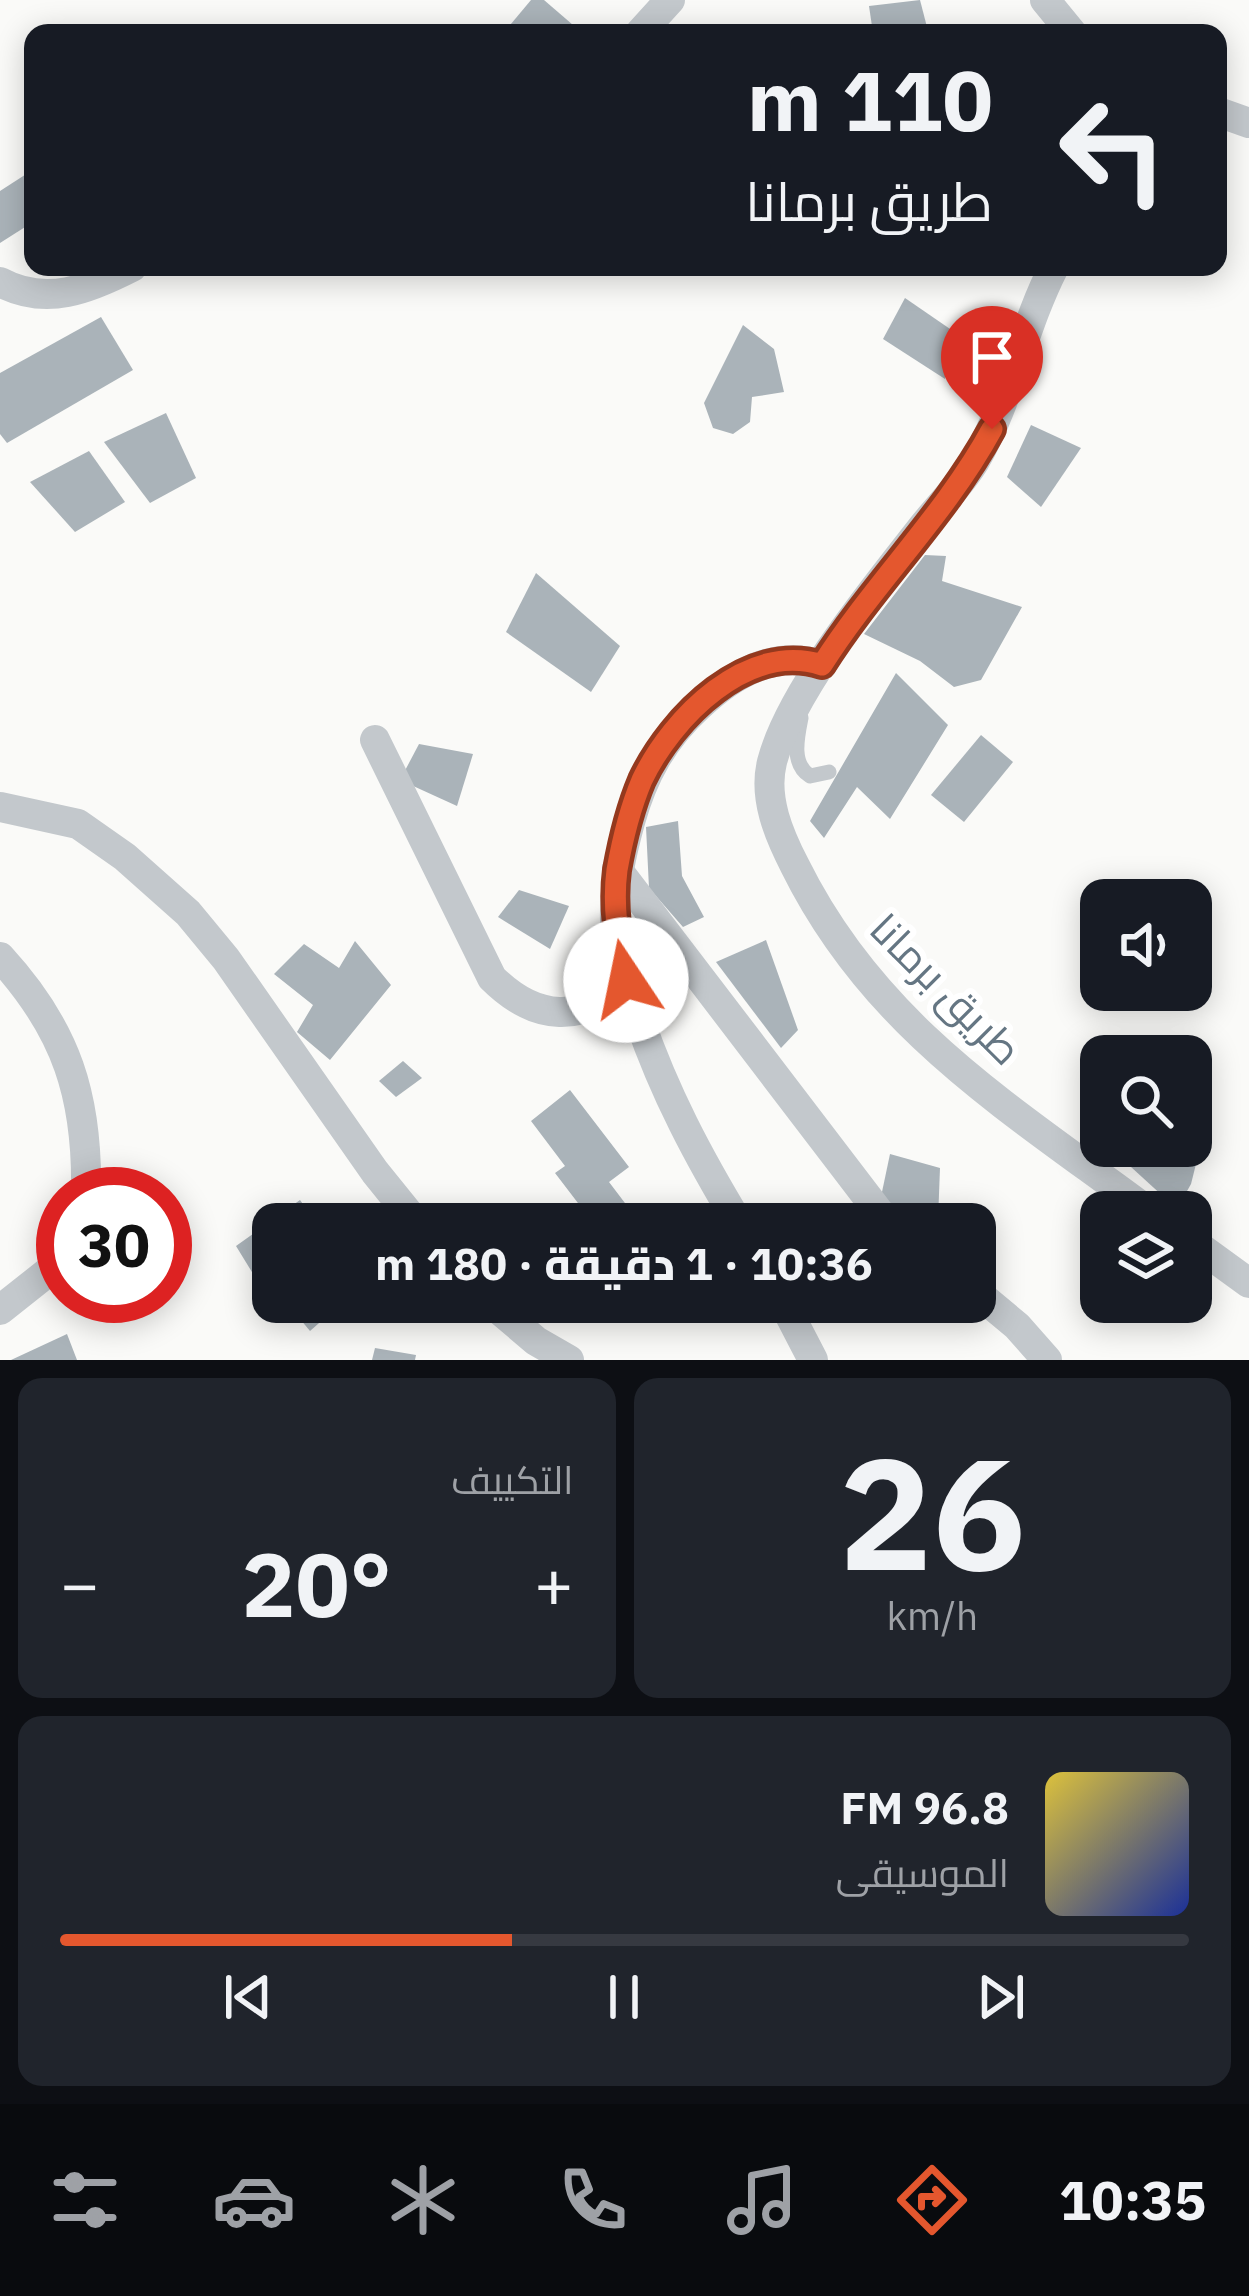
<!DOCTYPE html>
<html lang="ar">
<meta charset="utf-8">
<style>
:root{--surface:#171b24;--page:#20242c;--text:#f1f3f6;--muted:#9ea1a6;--line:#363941;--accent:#e4572e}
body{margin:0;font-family:"IBM Plex Sans",Cairo,sans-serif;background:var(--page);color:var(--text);direction:rtl;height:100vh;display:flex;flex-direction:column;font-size:45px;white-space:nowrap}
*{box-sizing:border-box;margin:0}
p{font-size:39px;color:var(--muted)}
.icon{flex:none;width:66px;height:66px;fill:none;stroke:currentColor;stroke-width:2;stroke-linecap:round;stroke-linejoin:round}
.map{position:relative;height:1360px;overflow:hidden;direction:ltr}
.sheet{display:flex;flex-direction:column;gap:18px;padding:18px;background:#0d0f14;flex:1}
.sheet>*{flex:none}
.banner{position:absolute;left:24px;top:24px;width:1203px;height:252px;border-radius:24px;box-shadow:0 6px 30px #0003;direction:rtl;background:#171b24;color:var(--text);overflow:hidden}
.controls{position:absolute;left:1080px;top:879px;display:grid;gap:24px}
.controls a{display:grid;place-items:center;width:132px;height:132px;border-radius:24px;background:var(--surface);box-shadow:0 6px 30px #0003;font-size:60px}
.speed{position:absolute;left:36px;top:1167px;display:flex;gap:24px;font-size:60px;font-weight:700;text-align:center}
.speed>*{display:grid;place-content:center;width:156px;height:156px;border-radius:50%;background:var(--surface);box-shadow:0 6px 30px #0003;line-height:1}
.speed .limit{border:18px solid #d22;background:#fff;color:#111}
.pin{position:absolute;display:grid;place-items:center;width:102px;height:102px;color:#fff;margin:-123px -51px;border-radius:50% 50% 50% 0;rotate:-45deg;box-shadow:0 0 12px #0007}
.pin .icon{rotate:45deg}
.me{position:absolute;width:132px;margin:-66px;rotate:349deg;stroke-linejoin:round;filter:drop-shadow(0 0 9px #0008)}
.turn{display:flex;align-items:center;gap:42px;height:252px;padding:0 36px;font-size:54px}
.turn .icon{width:156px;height:156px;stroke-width:2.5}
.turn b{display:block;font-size:84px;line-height:102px}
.big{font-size:90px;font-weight:800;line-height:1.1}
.sheet .tile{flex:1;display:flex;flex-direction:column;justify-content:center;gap:18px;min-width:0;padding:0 42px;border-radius:24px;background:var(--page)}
.sheet .dial{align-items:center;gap:0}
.dial b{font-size:156px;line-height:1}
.song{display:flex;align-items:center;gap:36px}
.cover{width:144px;height:144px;border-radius:18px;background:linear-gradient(135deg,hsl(50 70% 55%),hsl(230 70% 35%))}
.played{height:12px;border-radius:6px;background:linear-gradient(90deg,var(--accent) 40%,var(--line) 40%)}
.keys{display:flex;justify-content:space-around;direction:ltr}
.heat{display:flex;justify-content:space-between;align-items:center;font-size:66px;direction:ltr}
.sheet .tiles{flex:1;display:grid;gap:18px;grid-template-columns:1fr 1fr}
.tile:last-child{grid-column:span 2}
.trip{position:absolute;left:252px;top:1203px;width:744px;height:120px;border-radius:24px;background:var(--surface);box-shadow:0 6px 30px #0003;font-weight:800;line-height:120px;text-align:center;direction:rtl}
.tabs{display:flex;height:192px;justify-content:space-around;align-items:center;background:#090b0e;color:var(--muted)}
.tabs .icon{width:84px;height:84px}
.tabs .active{color:var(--accent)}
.tabs b{font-size:54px;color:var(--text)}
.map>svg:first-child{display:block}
.building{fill:#aab3b9}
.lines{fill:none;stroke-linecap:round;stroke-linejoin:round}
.service{stroke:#c3c8cc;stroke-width:15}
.minor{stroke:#c3c8cc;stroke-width:30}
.route-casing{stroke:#94391e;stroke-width:30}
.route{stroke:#e4572e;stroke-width:21}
.labels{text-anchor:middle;stroke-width:12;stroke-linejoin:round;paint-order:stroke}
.street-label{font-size:42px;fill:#657683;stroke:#fff}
</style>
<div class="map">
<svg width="1249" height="1360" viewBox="0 0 1249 1360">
<rect width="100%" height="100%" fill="#fafaf8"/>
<g class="building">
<polygon points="531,0 544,0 573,25 566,33 509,33 506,30"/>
<polygon points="920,0 928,31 873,33 869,6"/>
<polygon points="31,171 33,222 0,243 0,191"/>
<polygon points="905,298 953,331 945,379 883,339"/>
<polygon points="101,317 133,370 7,443 0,434 0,373"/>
<polygon points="743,325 774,349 784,392 752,397 750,422 733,434 713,428 704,403"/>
<polygon points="166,413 196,478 150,503 104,442"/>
<polygon points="1031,425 1081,448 1041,507 1007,477"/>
<polygon points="89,451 125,502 75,532 30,482"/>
<polygon points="925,555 946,556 942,581 1022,607 981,680 954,687 920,661 864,634"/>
<polygon points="536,573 620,646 591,692 506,632"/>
<polygon points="896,673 948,725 890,819 857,787 824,838 810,821"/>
<polygon points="981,735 1013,762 964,822 931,795"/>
<polygon points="419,744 473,754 457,806 400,780"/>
<polygon points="678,821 682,876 704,917 683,927 649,888 646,827"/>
<polygon points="519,890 569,906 550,949 498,917"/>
<polygon points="766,940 798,1030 781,1048 716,962"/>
<polygon points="355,941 391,985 330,1060 297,1032 313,1005 274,974 304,944 339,968"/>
<polygon points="403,1061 422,1078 396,1097 379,1081"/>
<polygon points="570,1090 629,1167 609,1182 631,1211 613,1224 594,1224 555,1173 565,1166 531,1121"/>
<polygon points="1108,1146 1186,1146 1197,1160 1191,1184 1177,1209"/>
<polygon points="890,1154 940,1168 938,1220 878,1211"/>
<polygon points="300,1200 317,1224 273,1224 273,1264 255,1277 236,1246"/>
<polygon points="286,1302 343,1302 310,1331"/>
<polygon points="67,1334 77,1360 11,1360"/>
<polygon points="375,1348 416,1355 415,1360 372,1360"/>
</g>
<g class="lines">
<path class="service" d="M801 718C797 738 791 764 810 776L829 772"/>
<g class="minor">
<polyline points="1045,0 1072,33"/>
<polyline points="640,33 670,0"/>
<polyline points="1218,112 1249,123"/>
<path d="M1054 267C1022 329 1010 401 975 461 961 484 941 504 924 525 878 584 790 691 772 762 763 798 779 835 795 866 875 1028 1010 1108 1149 1212"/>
<path d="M0 282C46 307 89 289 132 267"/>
<path d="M375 740 492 978C535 1021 584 1025 626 980"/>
<polyline points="0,807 78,824 125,857 188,913 226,959 375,1172 417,1224"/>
<polyline points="617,869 888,1224"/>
<path d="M0 957C67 1030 88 1097 86 1194"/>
<path d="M739 1224C698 1156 665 1094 639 1019 629 988 616 954 615 921 614 887 621 855 630 822 643 775 663 739 699 706 734 673 774 650 822 665"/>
<polyline points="1191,1241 1249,1283"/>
<polyline points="975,1291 1017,1326 1047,1360"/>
<polyline points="490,1302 536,1341 569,1360"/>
<polyline points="783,1302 813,1360"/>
<polyline points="0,1310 63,1260"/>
</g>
</g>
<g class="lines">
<defs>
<path id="route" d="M626 980C619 943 612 908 617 870 622 842 631 806 642 780 672 717 748 641 822 665 874 583 946 514 992 429"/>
</defs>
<use href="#route" class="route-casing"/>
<use href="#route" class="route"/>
</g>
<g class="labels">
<g class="street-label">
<text transform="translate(946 989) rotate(45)" y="15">طريق برمانا</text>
</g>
</g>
</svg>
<div class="controls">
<a><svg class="icon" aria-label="sound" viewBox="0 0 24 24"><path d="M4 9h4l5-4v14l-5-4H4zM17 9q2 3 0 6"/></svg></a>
<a><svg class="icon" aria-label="search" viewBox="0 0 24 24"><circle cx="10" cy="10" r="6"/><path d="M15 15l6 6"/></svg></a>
<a><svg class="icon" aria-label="layers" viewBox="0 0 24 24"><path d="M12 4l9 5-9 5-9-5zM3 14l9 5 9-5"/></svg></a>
</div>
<div class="speed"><div class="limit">30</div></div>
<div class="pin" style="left:992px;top:429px;background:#d93025"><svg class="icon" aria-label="arrive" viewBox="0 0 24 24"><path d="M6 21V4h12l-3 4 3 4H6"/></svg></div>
<svg class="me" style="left:626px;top:980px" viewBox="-20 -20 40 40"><circle r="19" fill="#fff"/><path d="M0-13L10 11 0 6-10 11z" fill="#e4572e"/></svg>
<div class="trip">10:36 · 1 دقيقة · 180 m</div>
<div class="banner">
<div class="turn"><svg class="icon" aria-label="left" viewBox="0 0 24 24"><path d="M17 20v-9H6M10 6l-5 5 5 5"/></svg><div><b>110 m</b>طريق برمانا</div></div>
</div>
</div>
<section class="sheet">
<div class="tiles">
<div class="tile dial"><b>26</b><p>km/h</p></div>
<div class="tile"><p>التكييف</p>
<div class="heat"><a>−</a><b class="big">20°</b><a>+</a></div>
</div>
<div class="tile">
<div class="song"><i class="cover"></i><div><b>96.8 FM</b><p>الموسيقى</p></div></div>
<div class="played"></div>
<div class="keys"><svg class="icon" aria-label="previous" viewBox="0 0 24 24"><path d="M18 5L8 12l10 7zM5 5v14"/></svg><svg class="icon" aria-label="pause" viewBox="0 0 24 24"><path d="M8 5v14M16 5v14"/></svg><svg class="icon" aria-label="next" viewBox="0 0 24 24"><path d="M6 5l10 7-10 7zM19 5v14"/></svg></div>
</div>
</div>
</section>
<nav class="tabs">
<b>10:35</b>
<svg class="icon active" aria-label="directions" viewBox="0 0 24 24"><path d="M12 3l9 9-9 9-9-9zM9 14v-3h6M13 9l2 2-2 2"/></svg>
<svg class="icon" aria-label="music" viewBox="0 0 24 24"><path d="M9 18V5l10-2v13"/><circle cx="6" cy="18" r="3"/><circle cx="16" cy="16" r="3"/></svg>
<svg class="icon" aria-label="phone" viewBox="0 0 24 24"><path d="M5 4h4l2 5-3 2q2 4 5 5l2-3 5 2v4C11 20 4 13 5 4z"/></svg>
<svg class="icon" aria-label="climate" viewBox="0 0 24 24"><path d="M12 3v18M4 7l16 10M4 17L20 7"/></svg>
<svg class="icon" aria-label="car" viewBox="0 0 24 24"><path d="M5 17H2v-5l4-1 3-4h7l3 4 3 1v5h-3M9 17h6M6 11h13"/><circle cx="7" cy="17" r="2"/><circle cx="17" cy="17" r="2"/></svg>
<svg class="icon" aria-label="filters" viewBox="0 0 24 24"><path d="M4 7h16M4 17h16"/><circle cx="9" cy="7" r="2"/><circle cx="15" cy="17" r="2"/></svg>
</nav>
